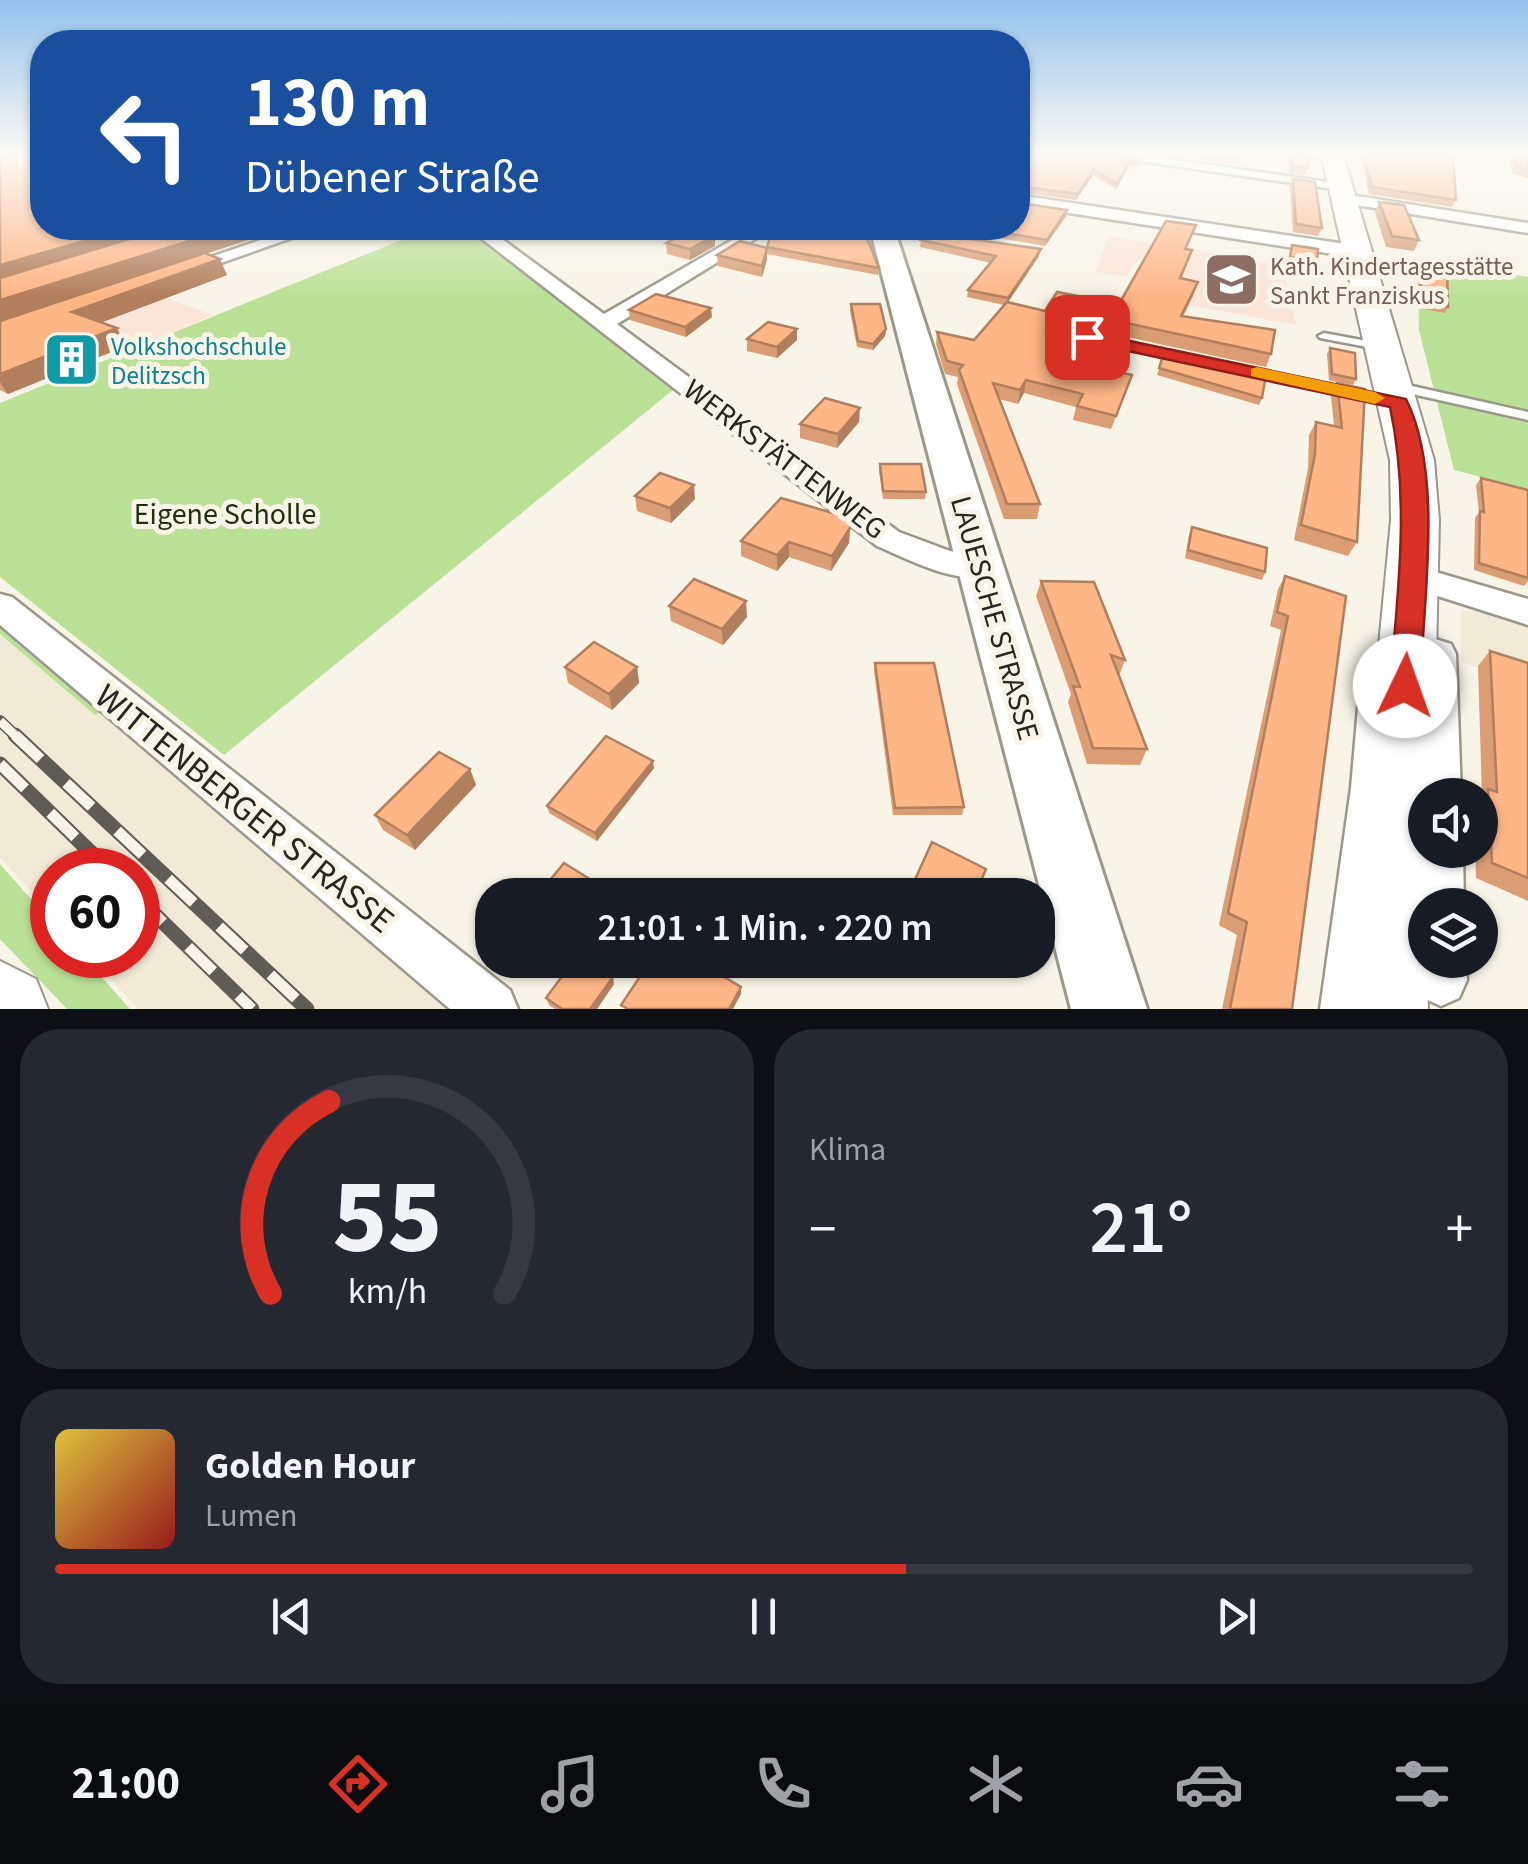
<!DOCTYPE html>
<html lang="de">
<meta charset="utf-8">
<style>
:root{--surface:#171b24;--page:#242831;--text:#f1f3f6;--muted:#9ea1a6;--line:#363941;--accent:#d93025}
body{margin:0;font-family:"Source Sans 3",sans-serif;background:var(--page);color:var(--text);height:100vh;display:flex;flex-direction:column;font-size:38px;white-space:nowrap}
*{box-sizing:border-box;margin:0}
p{font-size:32px;color:var(--muted)}
.icon{flex:none;width:55px;height:55px;fill:none;stroke:currentColor;stroke-width:2;stroke-linecap:round;stroke-linejoin:round}
.map{position:relative;height:1009px;overflow:hidden}
.panel{display:flex;flex-direction:column;gap:20px;padding:20px;background:#0d0f14;flex:1}
.panel>*{flex:none}
.top-card{position:absolute;left:30px;top:30px;width:1000px;height:210px;border-radius:40px;box-shadow:0 2px 8px #0004;background:#1a4fa0;color:#fff;overflow:hidden}
.controls{position:absolute;left:1408px;top:778px;display:grid;gap:20px}
.controls a{display:grid;place-items:center;width:90px;height:90px;border-radius:50%;background:var(--surface);box-shadow:0 2px 8px #0004;font-size:50px}
.speed{position:absolute;left:30px;top:848px;display:flex;gap:20px;font-size:50px;font-weight:700;text-align:center}
.speed>*{display:grid;place-content:center;width:130px;height:130px;border-radius:50%;background:var(--surface);box-shadow:0 2px 8px #0004;line-height:1}
.speed .limit{border:15px solid #d22;background:#fff;color:#111}
.pin{position:absolute;display:grid;place-items:center;width:85px;height:85px;color:#fff;margin:-42px;border-radius:20px;box-shadow:0 5px 15px #0006}
.me{position:absolute;width:110px;margin:-55px;rotate:3deg;stroke-linejoin:round;filter:drop-shadow(0 0 8px #0008)}
.turn{display:flex;align-items:center;gap:35px;height:210px;padding:0 50px;font-size:45px}
.turn .icon{width:130px;height:130px;stroke-width:2.5}
.turn b{display:block;font-size:70px;line-height:85px}
.big{font-size:75px;font-weight:600;line-height:1.1}
.panel .widget{flex:1;display:flex;flex-direction:column;justify-content:center;gap:15px;min-width:0;padding:0 35px;border-radius:40px;background:var(--page)}
.panel .dial{align-items:center;gap:0}
.dial svg{height:260px;overflow:visible;fill:none;stroke:var(--line);stroke-width:7;stroke-linecap:round;text-anchor:middle}
.dial text{fill:var(--text);stroke:none}
.song{display:flex;align-items:center;gap:30px}
.cover{width:120px;height:120px;border-radius:15px;background:linear-gradient(135deg,hsl(50 70% 55%),hsl(0 70% 35%))}
.played{height:10px;border-radius:5px;background:linear-gradient(90deg,var(--accent) 60%,var(--line) 60%)}
.keys{display:flex;justify-content:space-around;direction:ltr}
.heat{display:flex;justify-content:space-between;align-items:center;font-size:55px;direction:ltr}
.panel .tiles{flex:1;display:grid;gap:20px;grid-template-columns:1fr 1fr}
.widget:last-child{grid-column:span 2}
.trip{position:absolute;left:475px;top:878px;width:580px;height:100px;border-radius:40px;background:var(--surface);box-shadow:0 2px 8px #0004;font-weight:600;line-height:100px;text-align:center}
.menu{display:flex;height:160px;justify-content:space-around;align-items:center;background:#090b0e;color:var(--muted)}
.menu .icon{width:70px;height:70px}
.menu .active{color:var(--accent)}
.menu b{font-size:45px;color:var(--text)}
.map>svg:first-child{display:block}
.built{fill:#f1ead6}
.education{fill:#fbe5d8}
.green{fill:#bbe197}
.lines{fill:none;stroke-linecap:round;stroke-linejoin:round}
.lane-casing{stroke:#9b978b;stroke-width:5}
.street-casing{stroke:#9b978b;stroke-width:5}
.secondary-casing{stroke:#9b978b;stroke-width:6}
.primary-casing{stroke:#9b978b;stroke-width:4}
.lane{fill:#fff;fill-rule:evenodd}
.street{fill:#fff;fill-rule:evenodd}
.secondary{fill:#fff;fill-rule:evenodd}
.primary{fill:#fff;fill-rule:evenodd}
.rail-far1-casing{stroke:#5f5c55;stroke-width:12}
.rail-casing{stroke:#5f5c55;stroke-width:15}
.rail-far1{stroke:#f8f4e7;stroke-width:9;stroke-dasharray:26;stroke-linecap:butt}
.rail{stroke:#f8f4e7;stroke-width:11;stroke-dasharray:35;stroke-linecap:butt}
.wall{fill:#da9d74}
.shaded-wall{fill:#b27f5e}
.building{fill:#feb687;stroke:#b27f5e;stroke-width:2.5}
.route{fill:#d93025;stroke:#8d1f18;stroke-width:2.5}
.slow{fill:#f59e0b}
.labels{text-anchor:middle;stroke-width:10;stroke-linejoin:round;paint-order:stroke}
.far-education-label{font-size:25px;fill:#785e54;stroke:#f8f4e7;text-anchor:start}
.far-culture-label{font-size:25px;fill:#0d838f;stroke:#f8f4e7;text-anchor:start}
.street-label{font-size:30px;fill:#282621;stroke:#f8f4e7}
.park-label{font-size:30px;fill:#1e2f0a;stroke:#f8f4e7}
.near-street-label{font-size:35px;fill:#282621;stroke:#f8f4e7}
</style>
<div class="map">
<svg width="1528" height="1009" viewBox="0 0 1528 1009">
<rect width="100%" height="100%" fill="#f8f4e7"/>
<g class="built">
<polygon points="1477,609 1528,625 1528,684 1461,662 1461,612"/>
<polygon points="0,630 450,1009 138,1009 89,955 138,955 138,870 52,870 52,915 0,857"/>
</g>
<g class="education">
<polygon points="1109,236 1283,265 1296,325 1190,305 1174,290 1186,263 1146,256 1132,266 1127,277 1096,272"/>
<polygon points="142,290 213,315 146,343 76,312"/>
</g>
<g class="green">
<polygon points="431,228 465,228 673,390 224,755 0,577 0,403"/>
<polygon points="1418,258 1528,277 1528,489 1454,470 1419,330"/>
<polygon points="0,624 103,711 95,715 0,634"/>
<polygon points="0,864 52,923 52,955 82,955 130,1009 67,1009 0,939"/>
</g>
<g class="lines">
<defs>
<g id="lane">
<polygon points="878,228 898,228 952,234 956,237 952,240 882,231"/>
<polygon points="1324,333 1383,344 1389,347 1383,350 1320,338 1318,336"/>
<polygon points="1090,335 1395,398 1401,402 1395,406 1086,340 1086,336"/>
<polygon points="1394,382 1528,412 1528,420 1390,389 1388,386"/>
<polygon points="1370,666 1398,676 1401,681 1398,686 1391,688 1379,684 1373,788 1346,1009 1320,1009 1351,788 1361,673 1363,668"/>
</g>
<g id="street">
<polygon points="1092,154 1135,154 1348,185 1340,190"/>
<polygon points="1299,154 1335,154 1340,158 1333,162"/>
<polygon points="1344,194 1528,223 1528,233 1338,202 1336,199"/>
<polygon points="1018,195 1359,246 1368,252 1359,258 1018,205"/>
<polygon points="295,228 320,228 190,274 173,270"/>
<path d="M468 228H487L604 314 753 228H773L617 324 899 532 950 551 992 559 996 567 992 575C955 585 910 560 877 546Z"/>
<polygon points="1412,565 1528,599 1528,625 1400,584 1395,576 1400,568"/>
<polygon points="0,594 12,597 510,990 518,1009 450,1009 0,625"/>
<polygon points="1407,630 1451,644 1456,654 1461,795 1425,795 1425,809 1417,795 1419,662 1394,654 1389,644 1394,634"/>
<path d="M1425 834V850H1463L1464 905H1425V923C1410 901 1412 857 1425 834Z"/>
<path d="M1425 941V960H1466L1467 980 1459 998 1441 1006 1423 998C1414 977 1412 960 1425 941Z"/>
</g>
<polygon id="secondary" points="870,228 894,228 1147,1009 1071,1009"/>
<g id="primary">
<polygon points="1321,154 1343,154 1434,460 1439,520 1433,795 1425,795 1425,850 1432,850 1431,905 1425,905 1428,1009 1344,1009 1391,520 1390,460"/>
<polygon points="0,961 36,979 48,1009 0,1009"/>
</g>
</defs>
<use href="#lane" class="lane-casing"/>
<use href="#street" class="street-casing"/>
<use href="#secondary" class="secondary-casing"/>
<use href="#primary" class="primary-casing"/>
<use href="#lane" class="lane"/>
<use href="#street" class="street"/>
<use href="#secondary" class="secondary"/>
<use href="#primary" class="primary"/>
<defs>
<polyline id="rail-far1" points="0,721 18,738"/>
<g id="rail">
<polyline points="15,735 307,1009"/>
<polyline points="0,764 109,870"/>
<polyline points="138,898 252,1009"/>
</g>
</defs>
<use href="#rail-far1" class="rail-far1-casing"/>
<use href="#rail" class="rail-casing"/>
<use href="#rail-far1" class="rail-far1"/>
<use href="#rail" class="rail"/>
</g>
<g class="wall">
<polygon points="1018,154 1140,165 1129,166 1116,189 1093,175 1076,200 1018,192"/>
<polygon points="1169,154 1243,154 1237,165"/>
<polygon points="1288,154 1310,154 1306,175 1289,173"/>
<polygon points="1360,154 1453,154 1456,200 1452,207 1369,194"/>
<polygon points="1506,154 1528,154 1528,178 1513,174"/>
<polygon points="1293,179 1322,228 1318,236 1293,232 1290,186"/>
<polygon points="1379,202 1419,240 1414,251 1386,247 1375,212"/>
<polygon points="1019,203 1067,210 1066,216 1045,246 942,228 1018,228"/>
<polygon points="42,228 285,228 206,253 227,275 101,322 126,346 8,394 0,390 0,321"/>
<polygon points="322,228 374,228 347,238 323,230"/>
<polygon points="1192,236 1186,249 1188,261 1181,279 1194,294 1183,317 1271,354 1266,367 1113,334 1051,323 1107,348 1097,367 1132,375 1111,429 1073,420 1076,407 1024,393 1018,404 999,399 1040,504 1037,519 1004,519 957,384 958,377 945,374 936,344 937,332 974,340 1004,305 967,297 968,290 991,263 920,247 921,240 1039,256 1008,302 1045,311 1119,304"/>
<polygon points="666,243 715,246 690,260 667,254"/>
<polygon points="1292,245 1317,261 1315,267 1288,263"/>
<polygon points="767,247 879,268 878,275 767,254"/>
<polygon points="767,248 767,259 762,277 718,266 717,255"/>
<polygon points="1422,263 1448,307 1445,313 1417,308 1419,269"/>
<polygon points="851,304 886,329 885,336 873,350 857,347 850,311"/>
<polygon points="629,310 712,317 686,337 630,320"/>
<polygon points="797,329 797,340 777,358 747,351 747,339"/>
<polygon points="1330,348 1356,379 1353,385 1329,380 1327,354"/>
<polygon points="1164,353 1262,398 1259,405 1157,375"/>
<polygon points="1337,383 1357,542 1348,556 1294,540 1308,468 1309,435 1316,422 1334,426 1331,396"/>
<polygon points="859,422 837,448 800,438 800,424"/>
<polygon points="880,464 926,492 925,499 883,499 879,471"/>
<polygon points="1481,478 1528,490 1528,581 1524,586 1474,570 1475,518 1479,512 1476,485"/>
<polygon points="635,496 695,499 671,523 637,511"/>
<polygon points="1192,527 1265,572 1262,580 1185,558 1189,535"/>
<polygon points="850,528 849,543 831,571 789,557 777,571 741,556 741,541"/>
<polygon points="1285,576 1346,596 1292,1009 1222,1009 1237,935 1219,925 1281,630 1270,626 1278,589"/>
<polygon points="1041,581 1125,660 1119,676 1147,749 1140,765 1087,764 1068,702 1071,694 1036,596"/>
<polygon points="669,606 747,617 723,645 671,621"/>
<polygon points="1490,651 1528,663 1528,901 1476,878 1475,850 1480,850 1480,797 1482,796 1478,666"/>
<polygon points="875,663 964,807 962,815 893,815 874,671"/>
<polygon points="565,667 637,667 639,683 612,710 568,683"/>
<polygon points="654,768 597,841 549,813 547,806"/>
<polygon points="470,769 476,785 415,850 383,830 375,815"/>
<polygon points="614,984 597,1009 555,1009 549,1005 546,998"/>
</g>
<g class="shaded-wall">
<polygon points="1141,159 1140,165 1129,166 1116,189 1117,184 1130,160"/>
<polygon points="1094,169 1093,175 1076,200 1078,194"/>
<polygon points="1067,210 1066,216 1045,246 1047,240"/>
<polygon points="130,228 189,228 0,284 0,265"/>
<polygon points="231,228 285,228 0,321 0,300"/>
<polygon points="344,228 374,228 347,238"/>
<polygon points="715,235 715,246 690,260 690,249"/>
<polygon points="767,248 767,259 762,277 762,266"/>
<polygon points="1041,249 1039,256 1006,305 1008,298"/>
<polygon points="220,259 227,275 82,330 72,312"/>
<polygon points="711,308 712,317 686,337 685,327"/>
<polygon points="1055,310 1052,322 1044,326 1047,313"/>
<polygon points="117,328 126,346 8,394 0,382 0,374"/>
<polygon points="797,329 797,340 777,358 777,347"/>
<polygon points="886,329 885,336 873,350 873,344"/>
<polygon points="1110,335 1107,348 1091,380 1095,367"/>
<polygon points="1026,380 1024,393 1018,404 1020,390"/>
<polygon points="860,408 859,422 837,448 838,434"/>
<polygon points="694,485 695,499 671,523 670,508"/>
<polygon points="850,528 849,543 831,571 832,556"/>
<polygon points="789,542 789,557 777,571 777,555"/>
<polygon points="746,601 747,617 723,645 722,629"/>
<polygon points="637,667 639,683 612,710 609,694"/>
<polygon points="653,761 654,768 597,841 595,833"/>
<polygon points="470,769 476,785 415,850 407,835"/>
<polygon points="613,977 614,984 597,1009 590,1009"/>
<polygon points="741,987 741,994 733,1009 729,1009"/>
</g>
<g class="building">
<polygon points="0,154 42,154 42,228 130,228 0,265"/>
<polygon points="1018,154 1107,154 1141,159 1130,160 1117,184 1094,169 1078,194 1018,186"/>
<polygon points="1205,154 1242,154 1239,160"/>
<polygon points="1290,154 1310,154 1308,168 1291,166"/>
<polygon points="1364,154 1453,154 1456,200 1372,187"/>
<polygon points="1512,154 1528,154 1528,169 1517,167"/>
<polygon points="1293,179 1315,182 1322,228 1296,224"/>
<polygon points="1018,194 1019,203 1067,210 1047,240 977,228 1018,228"/>
<polygon points="1379,202 1404,205 1419,240 1392,236"/>
<polygon points="1166,221 1196,225 1185,249 1192,250 1180,278 1198,282 1181,316 1275,330 1271,354 1117,321 1055,310 1047,313 1049,322 1110,335 1095,367 1132,375 1116,416 1077,406 1083,394 1026,380 1020,390 993,383 1040,504 1007,504 959,370 963,365 947,361 937,332 974,340 1007,302 1045,311 1057,292 1119,304"/>
<polygon points="166,228 231,228 0,300 0,278"/>
<polygon points="773,228 863,228 879,268 767,247"/>
<polygon points="694,229 715,235 690,249 666,243"/>
<polygon points="929,233 1041,249 1008,298 968,290 996,256 921,240"/>
<polygon points="740,241 767,248 762,266 717,255"/>
<polygon points="1292,245 1318,249 1317,261 1290,257"/>
<polygon points="205,253 220,259 72,312 117,328 0,374 0,321"/>
<polygon points="1422,263 1447,268 1448,307 1420,302"/>
<polygon points="656,294 711,308 685,327 629,310"/>
<polygon points="851,304 880,304 886,329 873,344 858,341"/>
<polygon points="768,322 797,329 777,347 747,339"/>
<polygon points="1330,348 1355,353 1356,379 1332,374"/>
<polygon points="1164,353 1266,375 1262,398 1159,368"/>
<polygon points="1337,383 1365,389 1357,542 1301,525 1315,454 1316,422 1342,428"/>
<polygon points="825,398 860,408 838,434 800,424"/>
<polygon points="880,464 921,464 926,492 883,491"/>
<polygon points="660,473 694,485 670,508 635,496"/>
<polygon points="1481,478 1528,490 1528,578 1479,563 1480,511 1484,512"/>
<polygon points="781,498 850,518 850,528 832,556 789,542 777,555 741,541"/>
<polygon points="1192,527 1267,548 1265,572 1188,550"/>
<polygon points="1285,576 1346,596 1292,1009 1230,1009 1247,922 1228,913 1288,616 1277,612"/>
<polygon points="694,579 746,601 722,629 669,606"/>
<polygon points="1041,581 1094,582 1125,660 1111,655 1147,749 1093,748 1073,686 1080,687"/>
<polygon points="594,642 637,667 609,694 565,667"/>
<polygon points="1490,651 1528,663 1528,878 1492,863 1488,789 1497,792"/>
<polygon points="875,663 934,663 964,807 895,808"/>
<polygon points="606,736 653,761 595,833 547,806"/>
<polygon points="439,752 470,769 407,835 375,815"/>
<polygon points="932,842 986,869 975,895 908,895"/>
<polygon points="564,863 609,891 606,895 538,895"/>
<polygon points="574,960 587,960 613,977 590,1009 562,1009 546,998"/>
<polygon points="651,960 686,960 711,976 714,971 741,987 729,1009 628,1009 621,1005"/>
</g>
<linearGradient id="sky" x2="0" y2="1"><stop stop-color="#93c2ec"/><stop offset="0.52" stop-color="#fcfaf4"/><stop offset="1" stop-color="#fcfaf4" stop-opacity="0"/></linearGradient>
<rect width="1528" height="296" fill="url(#sky)"/>
<path class="route" d="M1087 332 1406 399C1444 474 1423 603 1420 686L1415 694H1395L1390 686C1398 591 1410 500 1390 407L1081 341V333Z"/>
<polygon class="slow" points="1257,367 1375,392 1385,398 1375,404 1251,376 1251,369"/>
<defs>
<symbol id="school-square" viewBox="-11 -11 22 22"><rect x="-9" y="-9" width="18" height="18" rx="4" fill="#8d6e63" stroke="#f8f4e7"/><path d="M0-5L7-2L0 1L-7-2ZM-4 1L0 2.5L4 1V4Q0 6-4 4Z" fill="#fff"/></symbol>
<symbol id="building-square" viewBox="-11 -11 22 22"><rect x="-9" y="-9" width="18" height="18" rx="4" fill="#0f9aa8" stroke="#f8f4e7"/><path d="M-4-6H4V6H1V3H-1V6H-4ZM-2.5-4.3h1.7v1.8h-1.7ZM.8-4.3h1.7v1.8H.8ZM-2.5-1h1.7V.8h-1.7ZM.8-1h1.7V.8H.8Z" fill="#fff"/></symbol>
</defs>
<g fill-rule="evenodd">
<use href="#school-square" x="1200" y="248" width="63" height="63"/>
<use href="#building-square" x="40" y="328" width="63" height="63"/>
</g>
<g class="labels">
<g class="far-education-label">
<text x="1270" y="275">Kath. Kindertagesstätte<tspan x="1270" dy="29">Sankt Franziskus</tspan></text>
</g>
<g class="far-culture-label">
<text x="111" y="355">Volkshochschule<tspan x="111" dy="29">Delitzsch</tspan></text>
</g>
<g class="street-label">
<text transform="translate(785 459) rotate(37)" y="10">WERKSTÄTTENWEG</text>
<text transform="translate(995 618) rotate(74)" y="10">LAUESCHE STRASSE</text>
</g>
<g class="park-label">
<text x="225" y="524">Eigene Scholle</text>
</g>
<g class="near-street-label">
<text transform="translate(245 808) rotate(39)" y="12">WITTENBERGER STRASSE</text>
</g>
</g>
</svg>
<div class="controls">
<a><svg class="icon" aria-label="sound" viewBox="0 0 24 24"><path d="M4 9h4l5-4v14l-5-4H4zM17 9q2 3 0 6"/></svg></a>
<a><svg class="icon" aria-label="layers" viewBox="0 0 24 24"><path d="M12 4l9 5-9 5-9-5zM3 14l9 5 9-5"/></svg></a>
</div>
<div class="speed"><div class="limit">60</div></div>
<div class="pin" style="left:1087px;top:337px;background:#d93025"><svg class="icon" aria-label="arrive" viewBox="0 0 24 24"><path d="M6 21V4h12l-3 4 3 4H6"/></svg></div>
<svg class="me" style="left:1405px;top:686px" viewBox="-20 -20 40 40"><circle r="19" fill="#fff"/><path d="M0-13L10 11 0 6-10 11z" fill="#d93025"/></svg>
<div class="trip">21:01 · 1 Min. · 220 m</div>
<div class="top-card">
<div class="turn"><svg class="icon" aria-label="left" viewBox="0 0 24 24"><path d="M17 20v-9H6M10 6l-5 5 5 5"/></svg><div><b>130 m</b>Dübener Straße</div></div>
</div>
</div>
<section class="panel">
<div class="tiles">
<div class="widget dial"><svg viewBox="0 0 100 80">
<path d="M14 69A42 42 0 1 1 86 69"/>
<path d="M14 69A42 42 0 0 1 32 10" stroke="#d93025"/>
<text x="50" y="56" font-size="32" font-weight="700">55</text>
<text x="50" y="72" font-size="11">km/h</text>
</svg></div>
<div class="widget"><p>Klima</p>
<div class="heat"><a>−</a><b class="big">21°</b><a>+</a></div>
</div>
<div class="widget">
<div class="song"><i class="cover"></i><div><b>Golden Hour</b><p>Lumen</p></div></div>
<div class="played"></div>
<div class="keys"><svg class="icon" aria-label="previous" viewBox="0 0 24 24"><path d="M18 5L8 12l10 7zM5 5v14"/></svg><svg class="icon" aria-label="pause" viewBox="0 0 24 24"><path d="M8 5v14M16 5v14"/></svg><svg class="icon" aria-label="next" viewBox="0 0 24 24"><path d="M6 5l10 7-10 7zM19 5v14"/></svg></div>
</div>
</div>
</section>
<nav class="menu">
<b>21:00</b>
<svg class="icon active" aria-label="directions" viewBox="0 0 24 24"><path d="M12 3l9 9-9 9-9-9zM9 14v-3h6M13 9l2 2-2 2"/></svg>
<svg class="icon" aria-label="music" viewBox="0 0 24 24"><path d="M9 18V5l10-2v13"/><circle cx="6" cy="18" r="3"/><circle cx="16" cy="16" r="3"/></svg>
<svg class="icon" aria-label="phone" viewBox="0 0 24 24"><path d="M5 4h4l2 5-3 2q2 4 5 5l2-3 5 2v4C11 20 4 13 5 4z"/></svg>
<svg class="icon" aria-label="climate" viewBox="0 0 24 24"><path d="M12 3v18M4 7l16 10M4 17L20 7"/></svg>
<svg class="icon" aria-label="car" viewBox="0 0 24 24"><path d="M5 17H2v-5l4-1 3-4h7l3 4 3 1v5h-3M9 17h6M6 11h13"/><circle cx="7" cy="17" r="2"/><circle cx="17" cy="17" r="2"/></svg>
<svg class="icon" aria-label="filters" viewBox="0 0 24 24"><path d="M4 7h16M4 17h16"/><circle cx="9" cy="7" r="2"/><circle cx="15" cy="17" r="2"/></svg>
</nav>
